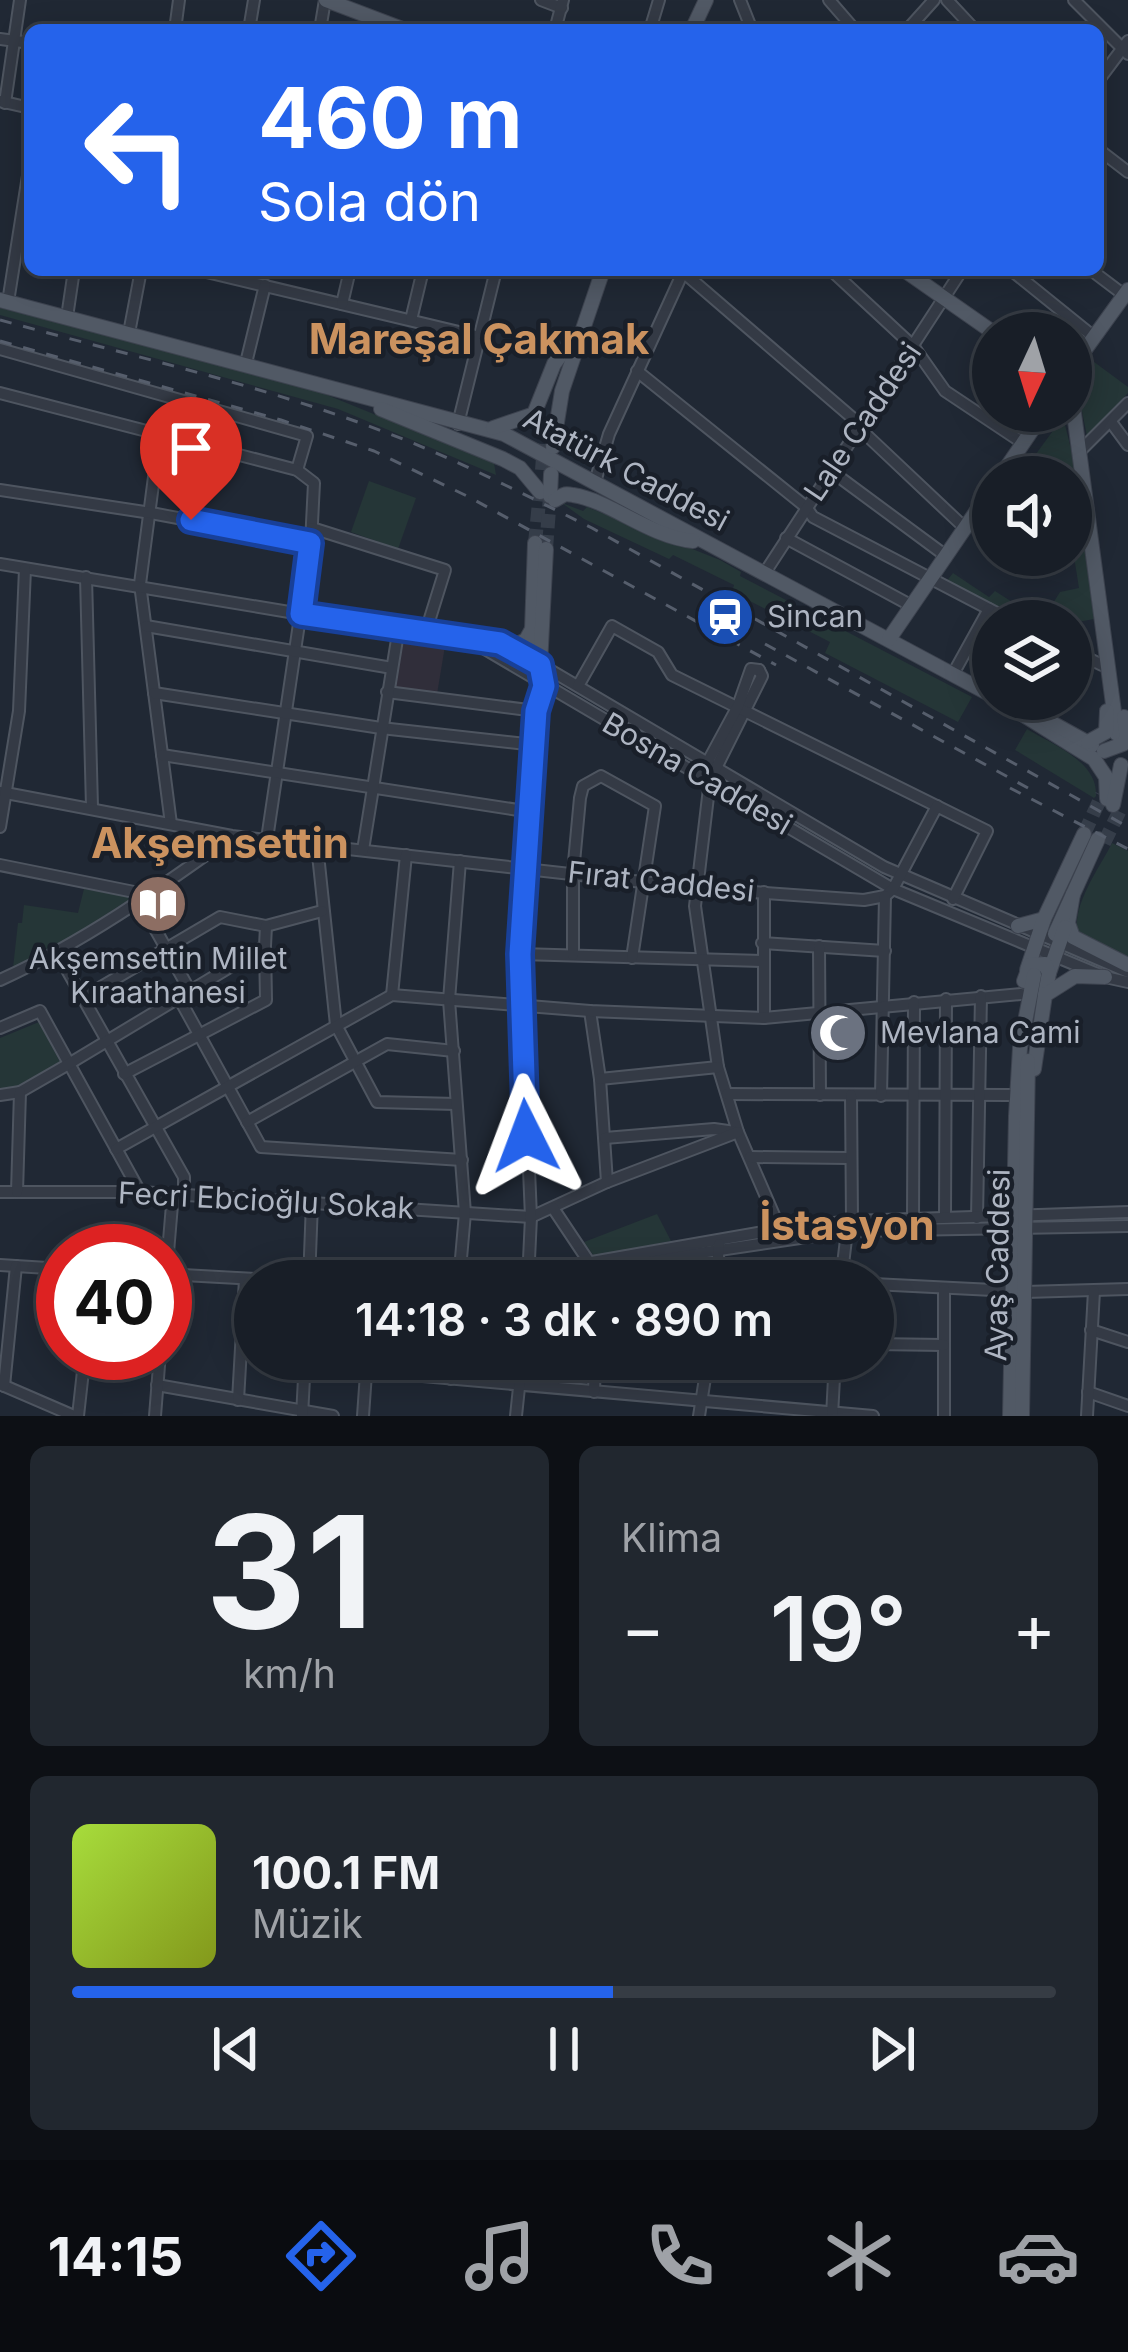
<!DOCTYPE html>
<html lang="tr">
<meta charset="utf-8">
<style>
:root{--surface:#181e27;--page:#21272f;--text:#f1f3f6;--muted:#9fa2a7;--line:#363c44;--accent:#2563eb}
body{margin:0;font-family:Inter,sans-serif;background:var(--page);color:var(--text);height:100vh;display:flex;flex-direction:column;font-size:45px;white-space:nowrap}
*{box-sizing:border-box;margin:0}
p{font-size:39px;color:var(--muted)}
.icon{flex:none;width:66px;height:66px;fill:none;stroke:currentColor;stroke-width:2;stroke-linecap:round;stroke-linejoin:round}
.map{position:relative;height:1416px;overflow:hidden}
.details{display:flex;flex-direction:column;gap:30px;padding:30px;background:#0d1015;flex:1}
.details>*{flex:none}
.banner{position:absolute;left:24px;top:24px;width:1080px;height:252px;border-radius:18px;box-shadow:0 6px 30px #0003,0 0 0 3px var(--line);background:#2563eb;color:#fff;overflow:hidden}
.needle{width:78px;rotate:184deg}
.controls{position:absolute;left:972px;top:312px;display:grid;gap:24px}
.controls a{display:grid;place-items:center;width:120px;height:120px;border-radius:50%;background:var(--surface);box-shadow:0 6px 30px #0003,0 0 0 3px var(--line);font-size:60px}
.speed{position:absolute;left:36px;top:1224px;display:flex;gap:24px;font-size:60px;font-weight:700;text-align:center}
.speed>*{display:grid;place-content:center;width:156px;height:156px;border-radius:50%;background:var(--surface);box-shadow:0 6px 30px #0003,0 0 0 3px var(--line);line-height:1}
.speed .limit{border:18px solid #d22;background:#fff;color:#111}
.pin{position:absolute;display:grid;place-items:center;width:102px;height:102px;color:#fff;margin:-123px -51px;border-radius:50% 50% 50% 0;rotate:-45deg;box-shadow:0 0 12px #0007}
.pin .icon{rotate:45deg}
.me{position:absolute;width:132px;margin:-66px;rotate:357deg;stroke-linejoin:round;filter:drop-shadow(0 0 9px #0008)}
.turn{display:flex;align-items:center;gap:42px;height:252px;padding:0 36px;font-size:54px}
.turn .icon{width:156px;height:156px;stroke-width:2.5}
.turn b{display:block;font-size:84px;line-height:102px}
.big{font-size:90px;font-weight:600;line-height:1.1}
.details .card{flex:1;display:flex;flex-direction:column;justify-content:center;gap:18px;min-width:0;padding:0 42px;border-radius:18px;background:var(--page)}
.details .dial{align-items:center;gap:0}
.dial b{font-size:156px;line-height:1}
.song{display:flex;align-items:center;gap:36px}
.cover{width:144px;height:144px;border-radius:18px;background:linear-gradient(135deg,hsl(80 70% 55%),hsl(70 70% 35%))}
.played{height:12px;border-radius:6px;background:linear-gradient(90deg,var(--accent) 55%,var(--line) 55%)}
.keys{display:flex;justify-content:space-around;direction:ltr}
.heat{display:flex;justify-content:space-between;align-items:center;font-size:66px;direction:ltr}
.details .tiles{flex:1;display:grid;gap:30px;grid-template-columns:1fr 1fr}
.card:last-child{grid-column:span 2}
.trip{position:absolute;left:234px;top:1260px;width:660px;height:120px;border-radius:60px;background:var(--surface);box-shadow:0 6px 30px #0003,0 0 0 3px var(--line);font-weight:600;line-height:120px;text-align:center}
.tabs{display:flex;height:192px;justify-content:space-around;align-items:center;background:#0a0c10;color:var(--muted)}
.tabs .icon{width:84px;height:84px}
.tabs .on{color:var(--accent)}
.tabs b{font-size:54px;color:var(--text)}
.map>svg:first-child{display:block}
.medical{fill:#302e3a}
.green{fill:#253637}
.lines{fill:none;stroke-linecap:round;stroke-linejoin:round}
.major-tunnel{stroke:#353d49;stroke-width:14;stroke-dasharray:14 7;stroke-linecap:butt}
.minor-casing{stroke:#4e5560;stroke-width:14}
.major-casing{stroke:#3d434f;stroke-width:16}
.minor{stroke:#343a45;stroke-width:10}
.major{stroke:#515965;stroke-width:14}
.rail{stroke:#565e6c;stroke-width:3;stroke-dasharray:12 12;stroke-linecap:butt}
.route-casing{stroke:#184099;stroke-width:30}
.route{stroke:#2563eb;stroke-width:21}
.labels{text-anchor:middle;stroke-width:9;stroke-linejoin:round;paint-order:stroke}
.street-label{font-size:30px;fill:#aeb5c2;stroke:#191f29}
.poi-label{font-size:30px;fill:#aeb5c2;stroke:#191f29;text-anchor:start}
.district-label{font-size:42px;font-weight:bold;fill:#cb925f;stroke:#191f29}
</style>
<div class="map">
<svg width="1128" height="1416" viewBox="0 0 1128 1416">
<rect width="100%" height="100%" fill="#202834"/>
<polygon class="medical" points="401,639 445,646 437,694 393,686"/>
<g class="green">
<polygon points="0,308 300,384 494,463 496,475 338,409 0,315"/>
<polygon points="1090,359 1128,387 1128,393 1087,436 1076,382"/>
<polygon points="1063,417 1073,457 1094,619 1073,623 1071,641 1071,621 1020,621 946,582 953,573 989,597 995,591 1042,621 1060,592 1079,588 1071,538 1071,477 1029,477 1022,473"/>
<polygon points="369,481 416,498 398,549 351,532"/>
<polygon points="562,503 583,511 587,507 720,560 741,572 740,576 972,697 958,722 825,653 830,642 732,592 734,585 673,555 669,559 584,519"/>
<path d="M1027 729C1053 745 1098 761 1096 796L1094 798 1015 750Z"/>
<path d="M1112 843 1128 851V959L1078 933C1071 906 1100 867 1112 843Z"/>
<polygon points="84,889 133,897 68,939 13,968 18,923 22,923 24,905 78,913"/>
<polygon points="39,1022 60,1062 10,1090 0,1091 0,1038"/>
<polygon points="657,1214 671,1241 594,1256 584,1242"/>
</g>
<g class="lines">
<g class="major-tunnel">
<polyline points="542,470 544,444"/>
<polyline points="535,543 540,492"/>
<polyline points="546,549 550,496"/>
<polyline points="1084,834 1102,795"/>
<polyline points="1104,843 1121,808"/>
</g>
<defs>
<g id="minor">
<polyline points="541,0 562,8"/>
<polyline points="740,0 752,30"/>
<polyline points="829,0 855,30"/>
<polyline points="947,0 975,30"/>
<polyline points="1074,0 1128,54"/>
<polyline points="175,30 179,0"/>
<polyline points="249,30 254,0"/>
<polyline points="320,30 325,0"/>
<polyline points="555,30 563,0"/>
<polyline points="650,30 659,0"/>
<polyline points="907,30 934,0"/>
<polyline points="0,39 30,43"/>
<polyline points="1098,81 1128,41"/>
<polyline points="0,101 30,108"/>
<polyline points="5,103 20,0"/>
<polyline points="1098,149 1128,172"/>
<polyline points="198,270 480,337"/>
<polyline points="831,270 914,347 945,391 1023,443"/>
<polyline points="1011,270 1094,337"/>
<polyline points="1091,270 1124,295"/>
<polyline points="683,272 856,421 859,428 965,528"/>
<polyline points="8,302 30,163"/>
<polyline points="342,304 350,270"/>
<polyline points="67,317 74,270"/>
<polyline points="411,320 423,270"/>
<polyline points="129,333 141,270"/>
<polyline points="0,349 307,436 297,470"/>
<polyline points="246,363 265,285"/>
<polyline points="637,371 806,507 813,517 1012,621"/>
<polyline points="0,393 297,470 314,483 311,543 267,839"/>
<polyline points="1111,422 1128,445"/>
<polyline points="458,424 496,270"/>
<polyline points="160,431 140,584 171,824"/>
<polyline points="1081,450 1128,403"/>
<polyline points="831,471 946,556"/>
<polyline points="595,482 609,434 684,270"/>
<polyline points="0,490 151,513 311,543"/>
<polyline points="312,528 445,570 426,631"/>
<polyline points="786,538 912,606"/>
<polyline points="0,564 301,614 461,635 893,889 1105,977 1128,982"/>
<polyline points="764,574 962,270"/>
<polyline points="86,577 92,807"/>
<polyline points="146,626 392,668"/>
<polyline points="470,637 511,647 884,867 1128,972"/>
<polyline points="1071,650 1102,665"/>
<polyline points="759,670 762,676 710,780 695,906 718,1067 738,1132 780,1229"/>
<polyline points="953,674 989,609"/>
<polyline points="578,686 612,626 658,652 672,675 987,831 953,899"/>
<polyline points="387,692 536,711"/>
<polyline points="154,693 381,728 535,745"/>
<polyline points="162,755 531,812"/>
<polyline points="705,767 738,706 751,669 759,670"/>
<polyline points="0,792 232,836 696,888 864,900 885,896 893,889 937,806"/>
<polyline points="0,827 19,711 25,569"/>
<polyline points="317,845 336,1025 377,1102 456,1104"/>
<polyline points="363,850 399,627"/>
<polyline points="0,865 149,895"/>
<polyline points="140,902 190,991"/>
<polyline points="762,943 885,951"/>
<polyline points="819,946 820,1095"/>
<polyline points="58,954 184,1177 184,1194"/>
<polyline points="520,954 762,961"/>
<polyline points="573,955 573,873 580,798 583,786 601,776 655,806 632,958"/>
<path d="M0 980C84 942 157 890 231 837"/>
<polyline points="392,995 406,855"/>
<polyline points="84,997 220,917 266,926 322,911"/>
<polyline points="179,998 261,1147 462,1160"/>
<polyline points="590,1011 600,1079 607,1182"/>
<polyline points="764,1018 764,892"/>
<polyline points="0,1028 40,1011 140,1192"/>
<polyline points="124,1074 266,1000 265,946"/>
<polyline points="600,1079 718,1067"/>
<polyline points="727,1094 1010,1095"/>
<polyline points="0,1095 20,1092 67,1065 265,946 266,926"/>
<polyline points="881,1096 885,896"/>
<polyline points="247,1122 387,1044 454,1051"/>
<polyline points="605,1138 714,1129 735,1132"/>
<polyline points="116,1149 392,995 590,1011 764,1018 1021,994"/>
<polyline points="750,1157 849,1158"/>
<polyline points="0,1192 140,1192 531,1217 607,1182 738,1132"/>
<polyline points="17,1192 20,1092"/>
<polyline points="553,1208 591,1265 596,1281"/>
<polyline points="945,1217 946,999"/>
<polyline points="913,1218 914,1002"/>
<polyline points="977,1218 981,996"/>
<polyline points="0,1265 63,1269"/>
<polyline points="612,1266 847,1231 1128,1226"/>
<polyline points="529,1273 780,1229 852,1221 1128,1212"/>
<polyline points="165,1274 290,1281"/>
<polyline points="309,1281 312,1203"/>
<polyline points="459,1281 465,1213 449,1000 460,861"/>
<polyline points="528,1281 531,1217 520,954 536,711 543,680"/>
<polyline points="716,1281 719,1244"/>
<polyline points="841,1281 847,1231 852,1221 851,1095"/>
<polyline points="873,1284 1013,1291"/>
<polyline points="165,1288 173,1193"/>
<polyline points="944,1288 944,1416"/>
<polyline points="1025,1292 1128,1289"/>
<polyline points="1091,1330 1128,1342"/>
<polyline points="873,1344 944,1345"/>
<polyline points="366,1371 873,1416"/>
<polyline points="451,1379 452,1359"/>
<polyline points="0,1384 74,1416"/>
<polyline points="157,1385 333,1416"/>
<polyline points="4,1386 16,1266"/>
<polyline points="594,1392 595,1359"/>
<polyline points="1088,1392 1128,1406"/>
<polyline points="238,1400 245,1279"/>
<polyline points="78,1416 85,1353"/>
<polyline points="155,1416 160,1353"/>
<polyline points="302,1416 305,1359"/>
<polyline points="363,1416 367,1359"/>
<polyline points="516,1416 522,1359"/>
<polyline points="699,1416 708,1359"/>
<polyline points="832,1416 835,1359"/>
<polyline points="1087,1416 1094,1291"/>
</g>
<g id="major">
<polyline points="326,0 405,30"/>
<polyline points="692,30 706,0"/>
<polyline points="904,270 994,333"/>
<polyline points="0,300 504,434 993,696"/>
<polyline points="1071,369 1128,290"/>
<polyline points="1071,391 1117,734"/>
<polyline points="381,409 503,459 520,468 540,492"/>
<polyline points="493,428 534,414 554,364 568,345"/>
<polyline points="553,447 562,391 603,270"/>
<polyline points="1000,477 1045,411"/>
<polyline points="550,496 551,474"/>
<path d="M555 500C564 495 563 493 573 495 611 501 648 536 693 541"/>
<polyline points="889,639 993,487"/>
<polyline points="511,647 526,640 531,631"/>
<polyline points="531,659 535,543"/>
<polyline points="540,665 546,549"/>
<polyline points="998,699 1094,759 1106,777 1107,799"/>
<polyline points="1027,709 1092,745"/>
<polyline points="1088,742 1106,732 1107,711"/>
<polyline points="1104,751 1123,744 1127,737 1124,717"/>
<polyline points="1113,805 1121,765"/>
<polyline points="1073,894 1068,923 1073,937 1128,965"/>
<polyline points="1018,926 1044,919"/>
<polyline points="1055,934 1098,839"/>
<polyline points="1027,970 1044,919 1084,834"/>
<polyline points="1049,973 1065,927"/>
<polyline points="1024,981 1030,965 1045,964 1049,973 1045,995"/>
<polyline points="1034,1069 1045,995 1075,976 1105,977"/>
<polyline points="1010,1416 1016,1116 1020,1048 1034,975"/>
<polyline points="1022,1416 1028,1061"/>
</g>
</defs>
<use href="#minor" class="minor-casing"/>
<use href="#major" class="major-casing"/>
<use href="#minor" class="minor"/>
<use href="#major" class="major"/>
<g class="rail">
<path d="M0 320C127 355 258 384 382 431 454 458 523 494 592 528L1128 827"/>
<polyline points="0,341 281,420 374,451 469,497 776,665"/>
<polyline points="765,644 1028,788"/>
<polyline points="1010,788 1128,849"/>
</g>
</g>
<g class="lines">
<defs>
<polyline id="route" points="191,520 310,543 301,614 500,643 540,665 544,686 536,711 520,954 526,1136"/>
</defs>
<use href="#route" class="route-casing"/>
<use href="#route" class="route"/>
</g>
<defs>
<symbol id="station-disc" viewBox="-11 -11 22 22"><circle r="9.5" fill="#1a4fb4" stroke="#191f29"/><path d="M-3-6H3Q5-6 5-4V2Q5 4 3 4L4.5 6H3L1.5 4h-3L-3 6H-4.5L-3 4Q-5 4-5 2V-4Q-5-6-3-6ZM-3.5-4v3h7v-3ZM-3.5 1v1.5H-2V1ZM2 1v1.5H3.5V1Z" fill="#fff"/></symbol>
<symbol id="library-disc" viewBox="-11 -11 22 22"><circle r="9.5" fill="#8d6e63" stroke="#191f29"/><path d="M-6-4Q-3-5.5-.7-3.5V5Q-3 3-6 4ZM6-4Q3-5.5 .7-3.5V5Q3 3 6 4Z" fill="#fff"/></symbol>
<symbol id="mosque-disc" viewBox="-11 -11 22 22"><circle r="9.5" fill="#6b7280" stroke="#191f29"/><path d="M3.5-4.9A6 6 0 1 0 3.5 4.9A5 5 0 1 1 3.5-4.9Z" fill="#fff"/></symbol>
</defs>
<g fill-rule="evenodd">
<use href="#station-disc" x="692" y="584" width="66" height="66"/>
<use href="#library-disc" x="125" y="871" width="66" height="66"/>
<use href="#mosque-disc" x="805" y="1000" width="66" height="66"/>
</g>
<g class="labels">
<g class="street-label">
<text transform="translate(863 422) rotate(-56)" y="10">Lale Caddesi</text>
<text transform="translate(626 470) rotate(28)" y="10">Atatürk Caddesi</text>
<text transform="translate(697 774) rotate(30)" y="10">Bosna Caddesi</text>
<text transform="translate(661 882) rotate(6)" y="10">Fırat Caddesi</text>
<text transform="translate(266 1201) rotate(3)" y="10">Fecri Ebcioğlu Sokak</text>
<text transform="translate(998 1265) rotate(-89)" y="10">Ayaş Caddesi</text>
</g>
<g class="poi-label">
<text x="767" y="627">Sincan</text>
<text x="158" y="969" text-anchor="middle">Akşemsettin Millet<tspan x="158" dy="34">Kıraathanesi</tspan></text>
<text x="880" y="1043">Mevlana Cami</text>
</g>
<g class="district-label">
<text x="479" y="354">Mareşal Çakmak</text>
<text x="220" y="858">Akşemsettin</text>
<text x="847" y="1240">İstasyon</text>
</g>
</g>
</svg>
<div class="controls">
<a><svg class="needle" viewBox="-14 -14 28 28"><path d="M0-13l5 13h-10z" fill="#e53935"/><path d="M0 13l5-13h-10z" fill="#9fa2a7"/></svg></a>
<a><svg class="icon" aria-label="sound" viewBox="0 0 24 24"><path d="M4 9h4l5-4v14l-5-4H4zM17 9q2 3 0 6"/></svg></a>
<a><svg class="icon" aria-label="layers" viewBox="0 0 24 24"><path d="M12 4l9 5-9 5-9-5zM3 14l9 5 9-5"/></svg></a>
</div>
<div class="speed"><div class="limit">40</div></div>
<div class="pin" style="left:191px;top:520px;background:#d93025"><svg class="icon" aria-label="arrive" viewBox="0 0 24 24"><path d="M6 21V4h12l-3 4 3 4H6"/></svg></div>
<svg class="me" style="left:526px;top:1136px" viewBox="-20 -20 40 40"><path d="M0-17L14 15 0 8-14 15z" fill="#2563eb" stroke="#fff" stroke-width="4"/></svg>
<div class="trip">14:18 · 3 dk · 890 m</div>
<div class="banner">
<div class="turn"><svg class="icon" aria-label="left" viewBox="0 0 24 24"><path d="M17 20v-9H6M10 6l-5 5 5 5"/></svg><div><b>460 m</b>Sola dön</div></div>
</div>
</div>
<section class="details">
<div class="tiles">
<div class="card dial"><b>31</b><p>km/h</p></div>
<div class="card"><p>Klima</p>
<div class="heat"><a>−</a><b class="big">19°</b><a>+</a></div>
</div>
<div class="card">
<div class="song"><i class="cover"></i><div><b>100.1 FM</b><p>Müzik</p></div></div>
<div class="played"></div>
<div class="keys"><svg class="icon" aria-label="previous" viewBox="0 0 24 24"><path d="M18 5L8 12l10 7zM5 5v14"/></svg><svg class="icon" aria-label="pause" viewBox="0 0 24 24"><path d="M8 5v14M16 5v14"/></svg><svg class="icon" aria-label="next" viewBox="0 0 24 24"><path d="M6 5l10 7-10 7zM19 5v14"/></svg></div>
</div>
</div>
</section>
<nav class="tabs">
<b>14:15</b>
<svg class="icon on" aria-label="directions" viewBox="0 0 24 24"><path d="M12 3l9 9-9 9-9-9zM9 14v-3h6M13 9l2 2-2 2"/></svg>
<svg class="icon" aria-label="music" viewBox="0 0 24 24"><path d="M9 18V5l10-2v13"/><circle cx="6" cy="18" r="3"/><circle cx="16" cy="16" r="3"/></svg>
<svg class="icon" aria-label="phone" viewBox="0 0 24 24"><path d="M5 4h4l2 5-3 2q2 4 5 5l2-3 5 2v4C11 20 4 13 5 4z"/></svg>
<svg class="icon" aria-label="climate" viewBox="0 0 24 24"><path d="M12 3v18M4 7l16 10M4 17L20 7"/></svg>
<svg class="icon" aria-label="car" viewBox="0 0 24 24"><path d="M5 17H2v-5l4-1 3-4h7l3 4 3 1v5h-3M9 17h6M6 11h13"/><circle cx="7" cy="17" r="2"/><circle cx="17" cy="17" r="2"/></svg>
</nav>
